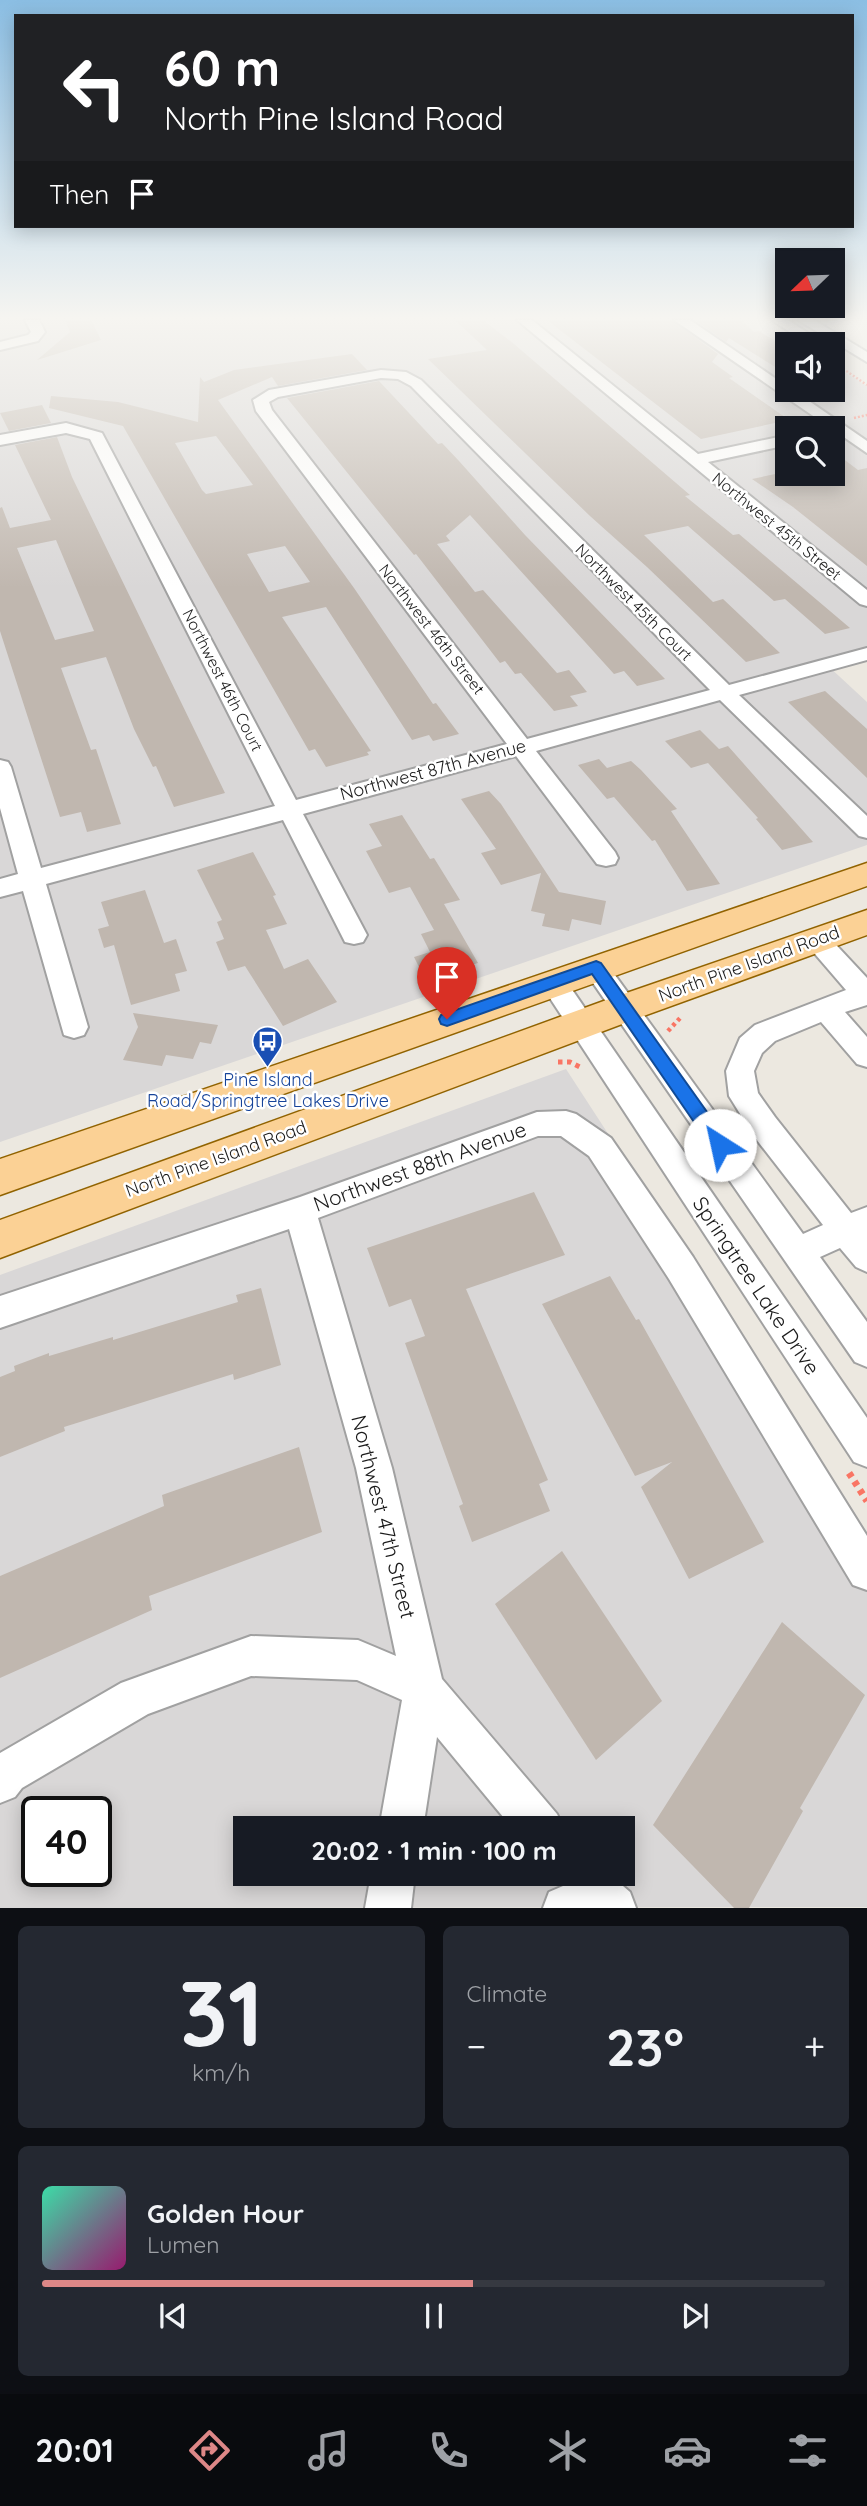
<!DOCTYPE html>
<meta charset="utf-8">
<style>
:root{--surface:#171b24;--page:#242831;--text:#f1f3f6;--muted:#9ea1a6;--line:#363941;--accent:#dd8787}
body{margin:0;font-family:Quicksand,sans-serif;background:var(--page);color:var(--text);height:100vh;display:flex;flex-direction:column;font-size:26px;white-space:nowrap}
*{box-sizing:border-box;margin:0}
p{font-size:23px;color:var(--muted)}
.icon{flex:none;width:38px;height:38px;fill:none;stroke:currentColor;stroke-width:2;stroke-linecap:round;stroke-linejoin:round}
.map{position:relative;height:1908px;overflow:hidden}
.sheet{display:flex;flex-direction:column;gap:18px;padding:18px;background:#0d0f14;flex:1}
.sheet>*{flex:none}
.top-card{position:absolute;left:14px;top:14px;width:840px;height:214px;border-radius:0px;box-shadow:0 4px 18px #0003;background:#202124;color:#fff;overflow:hidden}
.needle{width:46px;rotate:247deg}
.fabs{position:absolute;left:775px;top:248px;display:grid;gap:14px}
.fabs a{display:grid;place-items:center;width:70px;height:70px;border-radius:0px;background:var(--surface);box-shadow:0 4px 18px #0003;font-size:35px}
.speed{position:absolute;left:21px;top:1796px;display:flex;gap:14px;font-size:35px;font-weight:700;text-align:center}
.speed>*{display:grid;place-content:center;width:91px;height:91px;border-radius:50%;background:var(--surface);box-shadow:0 4px 18px #0003;line-height:1}
.speed .limit{border:4px solid #111;border-radius:10px;background:#fff;color:#111}
.pin{position:absolute;display:grid;place-items:center;width:60px;height:60px;color:#fff;margin:-72px -30px;border-radius:50% 50% 50% 0;rotate:-45deg;box-shadow:0 0 7px #0007}
.pin .icon{rotate:45deg}
.me{position:absolute;width:77px;margin:-38px;rotate:325deg;stroke-linejoin:round;filter:drop-shadow(0 0 5px #0008)}
.turn{display:flex;align-items:center;gap:24px;height:147px;padding:0 35px;font-size:32px}
.turn .icon{width:91px;height:91px;stroke-width:2.5}
.turn b{display:block;font-size:49px;line-height:60px}
.then{display:flex;align-items:center;height:66px;padding:0 35px;background:#0003;gap:14px;font-size:26px}
.big{font-size:52px;font-weight:700;line-height:1.1}
.sheet .widget{flex:1;display:flex;flex-direction:column;justify-content:center;gap:10px;min-width:0;padding:0 24px;border-radius:10px;background:var(--page)}
.sheet .dial{align-items:center;gap:0}
.dial b{font-size:91px;line-height:1}
.song{display:flex;align-items:center;gap:21px}
.cover{width:84px;height:84px;border-radius:10px;background:linear-gradient(135deg,hsl(160 70% 55%),hsl(320 70% 35%))}
.played{height:7px;border-radius:4px;background:linear-gradient(90deg,var(--accent) 55%,var(--line) 55%)}
.keys{display:flex;justify-content:space-around;direction:ltr}
.heat{display:flex;justify-content:space-between;align-items:center;font-size:38px;direction:ltr}
.sheet .tiles{flex:1;display:grid;gap:18px;grid-template-columns:1fr 1fr}
.widget:last-child{grid-column:span 2}
.trip{position:absolute;left:233px;top:1816px;width:402px;height:70px;border-radius:0px;background:var(--surface);box-shadow:0 4px 18px #0003;font-weight:700;line-height:70px;text-align:center}
.dock{display:flex;height:112px;justify-content:space-around;align-items:center;background:#090b0e;color:var(--muted)}
.dock .icon{width:49px;height:49px}
.dock .selected{color:var(--accent)}
.dock b{font-size:32px;color:var(--text)}
.map>svg:first-child{display:block}
.residential{fill:#d9d7d7;fill-rule:evenodd}
.building{fill:#c0b7af;fill-rule:evenodd}
.lines{fill:none;stroke-linecap:round;stroke-linejoin:round}
.minor-casing{stroke:#a1a1a1;stroke-width:4}
.major-casing{stroke:#916300;stroke-width:3}
.path-far3{stroke:#f97564;stroke-width:2.5;stroke-dasharray:2 2;stroke-linecap:butt}
.path-far2{stroke:#f97564;stroke-width:4.5;stroke-dasharray:3.5 3.5;stroke-linecap:butt}
.path-far1{stroke:#f97564;stroke-width:5;stroke-dasharray:4.5 4.5;stroke-linecap:butt}
.path{stroke:#f97564;stroke-width:7;stroke-dasharray:5 5;stroke-linecap:butt}
.minor{fill:#fff;fill-rule:evenodd}
.major{fill:#fbd195;fill-rule:evenodd}
.route{fill:#1a73e8;stroke:#114b97;stroke-width:2}
.labels{text-anchor:middle;stroke-width:5;stroke-linejoin:round;paint-order:stroke}
.far-street-label{font-size:16px;fill:#1a1a1a;stroke:#fff}
.street-label{font-size:18px;fill:#1a1a1a;stroke:#fff}
.transit-label{font-size:18px;fill:#164399;stroke:#fff}
.near-street-label{font-size:21px;fill:#1a1a1a;stroke:#fff}
</style>
<div class="map">
<svg width="867" height="1908" viewBox="0 0 867 1908">
<rect width="100%" height="100%" fill="#ece8e0"/>
<g class="residential">
<path d="M0 320H763L801 345H788V390H833V365L867 386V652L826 664 867 702V845L0 1142ZM788 429H833V474H788Z"/>
<path d="M566 1069 867 1532V1907L0 1908V1275ZM37 1811H96V1871H37ZM245 1829H623V1874H245Z"/>
</g>
<g class="building">
<polygon points="65,320 91,320 101,340 37,360 70,332"/>
<polygon points="455,320 483,320 514,344 690,495 685,496 733,535 739,534 850,628 825,634 785,599 774,601 688,526 644,535 713,602 723,599 780,653 746,662 647,567 590,516 428,359 487,350"/>
<polygon points="547,320 671,320 718,354 712,362 733,377 729,378 789,420 701,439"/>
<polygon points="695,320 741,320 754,332 759,331 788,349 788,375 729,338 726,342"/>
<path d="M352 354 367 370 278 386 272 377 218 400 354 588 433 704 436 703 459 734 433 741 429 735 412 740 326 607 282 617 371 751 367 752 369 755 326 767 315 749 309 751 123 426 49 408 51 396 118 402 198 422 200 377 204 382 234 370ZM216 436 253 485 206 494 202 490 175 443ZM285 546 310 582 269 592 247 554Z"/>
<polygon points="379,381 438,444 442,443 459,461 525,535 665,679 637,686 624,671 614,674 470,515 446,536 450,541 437,544 475,592 483,590 557,673 569,670 587,692 570,696 578,706 554,711 521,673 515,674 505,661 500,663 416,554 414,555 396,533 287,398"/>
<polygon points="42,405 51,423 9,431 0,413"/>
<path d="M57 437 72 477 225 793 174 807 156 766 153 767 134 729 106 657 61 668 91 750 96 749 121 824 87 832 81 812 60 817 0 631V508L2 507 10 528 51 520 15 445ZM56 540 94 631 55 640 17 548Z"/>
<polygon points="833,451 858,470 867,468 867,566 793,507 752,479 780,473 796,484 833,476"/>
<polygon points="825,691 867,729 867,778 788,702"/>
<polygon points="700,730 719,749 728,746 813,842 782,850 756,819 758,818 708,763 691,768 665,741"/>
<polygon points="599,759 607,768 631,761 641,770 677,809 671,811 720,884 687,891 655,840 652,841 614,797 607,799 578,765"/>
<polygon points="489,791 501,804 559,892 606,901 601,925 572,919 569,931 542,926 545,914 531,911 541,873 501,885 481,853 496,849 461,799"/>
<polygon points="402,815 430,859 434,858 460,900 444,904 478,963 425,979 414,957 430,952 421,934 434,930 410,887 389,893 366,851 382,846 369,824"/>
<polygon points="253,852 276,895 273,896 287,924 266,930 284,969 308,959 337,1002 283,1026 245,966 228,971 216,942 224,939 217,922 222,920 197,870"/>
<polygon points="145,890 164,943 176,939 187,971 175,974 180,991 131,1005 114,945 104,948 98,929 109,926 101,902"/>
<polygon points="133,1013 218,1025 211,1044 200,1042 193,1059 166,1055 162,1066 123,1060 138,1027"/>
<polygon points="534,1192 565,1255 466,1289 548,1480 539,1484 550,1511 472,1542 459,1506 463,1504 405,1343 425,1336 411,1299 389,1307 367,1248"/>
<polygon points="610,1276 636,1320 639,1319 764,1542 689,1579 641,1487 672,1462 635,1476 542,1304"/>
<polygon points="261,1288 281,1365 234,1380 233,1374 64,1427 65,1431 0,1457 0,1377 15,1371 14,1366 49,1353 49,1356 113,1337 113,1340 238,1302 236,1295"/>
<polygon points="299,1447 322,1532 149,1596 152,1610 0,1678 0,1576 164,1506 162,1495"/>
<polygon points="562,1551 662,1701 596,1760 495,1604"/>
<polygon points="782,1622 865,1695 800,1808 803,1811 749,1908 734,1908 653,1825"/>
</g>
<g class="lines">
<defs>
<g id="minor">
<polygon points="25,320 39,320 45,332 38,341 0,350 0,342 28,335 31,332"/>
<polygon points="517,320 532,320 698,454 788,435 788,445 708,462 867,590 867,606 860,604"/>
<polygon points="674,320 690,320 788,387 788,390 793,390 867,441 867,453"/>
<polygon points="772,320 788,320 823,343 809,345"/>
<polygon points="798,320 814,320 867,352 867,362"/>
<path d="M381 370 406 372 421 380 729 685 867 648V660L739 695 867 816V838L859 836 720 700 536 751 615 852 618 858 615 864 606 866 597 864 516 756 303 814 367 935 363 942 354 944 345 942 283 820 46 884 88 1027 84 1035 74 1038 64 1035 23 891 0 897V879L18 874 0 808V760L8 762 11 767 41 868 275 806 90 439 66 433 0 445V435L66 423 102 433 296 800 507 744 256 411 253 400 269 390ZM381 378 398 379 411 386 710 690 527 739 272 410 269 402 278 397Z"/>
<polygon points="816,930 825,933 867,978 867,1005 845,1012 867,1037 867,1067 857,1064 821,1022 775,1041 762,1053 754,1071 758,1093 775,1117 851,1213 867,1207 867,1272 856,1267 840,1248 820,1257 867,1322 867,1367 855,1362 582,967 586,960 595,957 604,960 803,1234 823,1225 753,1135 734,1104 729,1096 726,1071 740,1038 755,1025 846,990 803,940 807,933"/>
<polygon points="553,972 562,975 867,1418 867,1467 854,1462 544,989 540,982 544,975"/>
<polygon points="566,1111 576,1114 611,1138 693,1257 867,1536 867,1590 853,1585 669,1279 589,1156 561,1136 538,1136 318,1218 392,1468 442,1679 557,1814 564,1829 513,1829 437,1737 423,1829 379,1829 402,1700 357,1680 251,1676 148,1714 22,1788 15,1797 0,1803 0,1753 121,1683 251,1636 358,1640 396,1656 356,1468 289,1229 0,1328 0,1296 300,1197 537,1112"/>
<polygon points="371,1874 415,1874 411,1908 365,1908"/>
<polygon points="558,1874 609,1874 630,1892 636,1908 543,1908 549,1892 563,1886"/>
</g>
<g id="major">
<polygon points="867,863 867,886 0,1195 0,1159"/>
<polygon points="867,910 867,935 638,1018 0,1258 0,1220 612,998"/>
</g>
</defs>
<use href="#minor" class="minor-casing"/>
<use href="#major" class="major-casing"/>
<g class="path-far3">
<polyline points="833,362 867,385"/>
<polyline points="854,418 867,415"/>
</g>
<polyline class="path-far2" points="668,1031 681,1017"/>
<polyline class="path-far1" points="558,1062 570,1062 580,1067"/>
<polyline class="path" points="849,1473 867,1501"/>
<use href="#minor" class="minor"/>
<use href="#major" class="major"/>
</g>
<linearGradient id="sky" x2="0" y2="1"><stop stop-color="#8bbee3"/><stop offset="0.54" stop-color="#f6f5f1"/><stop offset="1" stop-color="#f6f5f1" stop-opacity="0"/></linearGradient>
<rect width="867" height="588" fill="url(#sky)"/>
<polygon class="route" points="596,961 601,963 727,1140 730,1145 727,1151 720,1153 714,1151 592,974 447,1026 441,1024 439,1019 441,1015"/>
<defs>
<symbol id="bus-pin" viewBox="-11 -11 22 30"><path d="M0 17L-7.5 6A9.5 9.5 0 1 1 7.5 6Z" fill="#1a4fb4" stroke="#fff"/><path d="M-5-6H5V4H4V6H2V4H-2V6H-4V4H-5ZM-3.5-4V0h7V-4ZM-3.5 1.2v1.5H-2V1.2ZM2 1.2v1.5H3.5V1.2Z" fill="#fff"/></symbol>
</defs>
<g fill-rule="evenodd">
<use href="#bus-pin" x="250" y="1024" width="35" height="47"/>
</g>
<g class="labels">
<g class="far-street-label">
<text transform="translate(777 526) rotate(39)" y="6">Northwest 45th Street</text>
<text transform="translate(634 602) rotate(45)" y="6">Northwest 45th Court</text>
<text transform="translate(432 629) rotate(52)" y="6">Northwest 46th Street</text>
<text transform="translate(223 680) rotate(63)" y="6">Northwest 46th Court</text>
</g>
<g class="street-label">
<text transform="translate(433 770) rotate(-15)" y="6">Northwest 87th Avenue</text>
<text transform="translate(749 964) rotate(-20)" y="6">North Pine Island Road</text>
<text transform="translate(216 1159) rotate(-20)" y="6">North Pine Island Road</text>
</g>
<g class="transit-label">
<text x="268" y="1086">Pine Island<tspan x="268" dy="21">Road/Springtree Lakes Drive</tspan></text>
</g>
<g class="near-street-label">
<text transform="translate(420 1167) rotate(-20)" y="7">Northwest 88th Avenue</text>
<text transform="translate(756 1286) rotate(56)" y="7">Springtree Lake Drive</text>
<text transform="translate(383 1517) rotate(76)" y="7">Northwest 47th Street</text>
</g>
</g>
</svg>
<div class="fabs">
<a><svg class="needle" viewBox="-14 -14 28 28"><path d="M0-13l5 13h-10z" fill="#e53935"/><path d="M0 13l5-13h-10z" fill="#9ea1a6"/></svg></a>
<a><svg class="icon" aria-label="sound" viewBox="0 0 24 24"><path d="M4 9h4l5-4v14l-5-4H4zM17 9q2 3 0 6"/></svg></a>
<a><svg class="icon" aria-label="search" viewBox="0 0 24 24"><circle cx="10" cy="10" r="6"/><path d="M15 15l6 6"/></svg></a>
</div>
<div class="speed"><div class="limit">40</div></div>
<div class="pin" style="left:447px;top:1019px;background:#d93025"><svg class="icon" aria-label="arrive" viewBox="0 0 24 24"><path d="M6 21V4h12l-3 4 3 4H6"/></svg></div>
<svg class="me" style="left:720px;top:1145px" viewBox="-20 -20 40 40"><circle r="19" fill="#fff"/><path d="M0-13L10 11 0 6-10 11z" fill="#1a73e8"/></svg>
<div class="trip">20:02 · 1 min · 100 m</div>
<div class="top-card">
<div class="turn"><svg class="icon" aria-label="left" viewBox="0 0 24 24"><path d="M17 20v-9H6M10 6l-5 5 5 5"/></svg><div><b>60 m</b>North Pine Island Road</div></div>
<div class="then">Then<svg class="icon" aria-label="arrive" viewBox="0 0 24 24"><path d="M6 21V4h12l-3 4 3 4H6"/></svg></div>
</div>
</div>
<section class="sheet">
<div class="tiles">
<div class="widget dial"><b>31</b><p>km/h</p></div>
<div class="widget"><p>Climate</p>
<div class="heat"><a>−</a><b class="big">23°</b><a>+</a></div>
</div>
<div class="widget">
<div class="song"><i class="cover"></i><div><b>Golden Hour</b><p>Lumen</p></div></div>
<div class="played"></div>
<div class="keys"><svg class="icon" aria-label="previous" viewBox="0 0 24 24"><path d="M18 5L8 12l10 7zM5 5v14"/></svg><svg class="icon" aria-label="pause" viewBox="0 0 24 24"><path d="M8 5v14M16 5v14"/></svg><svg class="icon" aria-label="next" viewBox="0 0 24 24"><path d="M6 5l10 7-10 7zM19 5v14"/></svg></div>
</div>
</div>
</section>
<nav class="dock">
<b>20:01</b>
<svg class="icon selected" aria-label="directions" viewBox="0 0 24 24"><path d="M12 3l9 9-9 9-9-9zM9 14v-3h6M13 9l2 2-2 2"/></svg>
<svg class="icon" aria-label="music" viewBox="0 0 24 24"><path d="M9 18V5l10-2v13"/><circle cx="6" cy="18" r="3"/><circle cx="16" cy="16" r="3"/></svg>
<svg class="icon" aria-label="phone" viewBox="0 0 24 24"><path d="M5 4h4l2 5-3 2q2 4 5 5l2-3 5 2v4C11 20 4 13 5 4z"/></svg>
<svg class="icon" aria-label="climate" viewBox="0 0 24 24"><path d="M12 3v18M4 7l16 10M4 17L20 7"/></svg>
<svg class="icon" aria-label="car" viewBox="0 0 24 24"><path d="M5 17H2v-5l4-1 3-4h7l3 4 3 1v5h-3M9 17h6M6 11h13"/><circle cx="7" cy="17" r="2"/><circle cx="17" cy="17" r="2"/></svg>
<svg class="icon" aria-label="filters" viewBox="0 0 24 24"><path d="M4 7h16M4 17h16"/><circle cx="9" cy="7" r="2"/><circle cx="15" cy="17" r="2"/></svg>
</nav>
